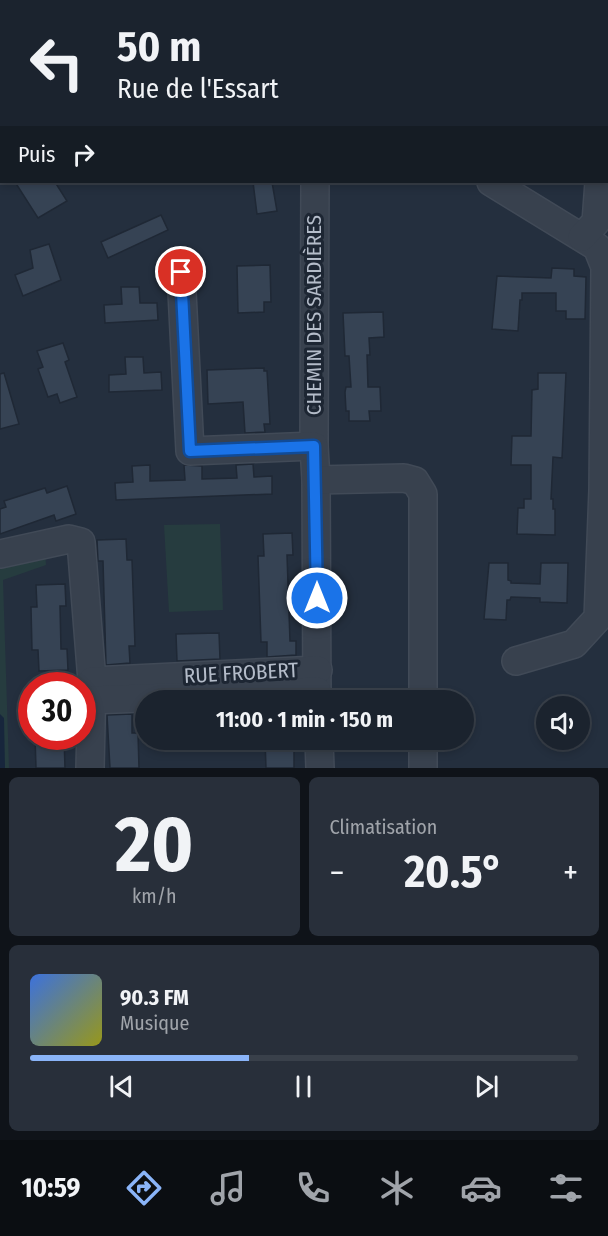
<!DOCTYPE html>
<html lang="fr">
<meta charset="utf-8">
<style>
:root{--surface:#1b232e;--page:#282f3a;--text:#f1f3f6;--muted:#a0a4aa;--line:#39404a;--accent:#8ab4f8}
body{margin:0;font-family:"Fira Sans Condensed",sans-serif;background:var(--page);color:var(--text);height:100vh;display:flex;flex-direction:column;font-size:22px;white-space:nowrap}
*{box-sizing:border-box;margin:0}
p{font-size:20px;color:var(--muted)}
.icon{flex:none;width:33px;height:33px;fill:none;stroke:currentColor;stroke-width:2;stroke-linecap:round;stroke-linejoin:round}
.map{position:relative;height:768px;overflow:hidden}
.sheet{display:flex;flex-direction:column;gap:9px;padding:9px;background:#0f1319;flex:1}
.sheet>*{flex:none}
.top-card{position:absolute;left:0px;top:0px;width:609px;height:183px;box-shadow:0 3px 9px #0003,0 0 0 2px var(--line);background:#1b232e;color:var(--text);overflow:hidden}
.fabs{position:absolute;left:536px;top:696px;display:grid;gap:12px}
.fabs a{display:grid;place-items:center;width:54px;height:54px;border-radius:50%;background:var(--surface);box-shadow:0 3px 9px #0003,0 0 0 2px var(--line);font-size:30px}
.speed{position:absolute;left:18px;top:672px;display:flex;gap:12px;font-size:30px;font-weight:700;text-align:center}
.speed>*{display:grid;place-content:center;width:78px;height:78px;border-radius:50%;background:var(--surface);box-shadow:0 3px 9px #0003,0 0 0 2px var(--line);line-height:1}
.speed .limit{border:9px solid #d22;background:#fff;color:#111}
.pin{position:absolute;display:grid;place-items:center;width:51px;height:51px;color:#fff;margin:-26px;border:3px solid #fff;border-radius:50%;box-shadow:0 2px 6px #0007}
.me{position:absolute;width:66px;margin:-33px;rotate:0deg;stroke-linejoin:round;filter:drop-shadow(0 0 4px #0008)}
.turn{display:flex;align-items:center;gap:21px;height:126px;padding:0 18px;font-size:27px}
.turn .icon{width:78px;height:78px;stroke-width:2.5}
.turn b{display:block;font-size:42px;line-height:51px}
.then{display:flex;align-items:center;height:57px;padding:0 18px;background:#0003;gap:12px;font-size:22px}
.big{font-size:45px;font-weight:700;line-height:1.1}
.sheet .tile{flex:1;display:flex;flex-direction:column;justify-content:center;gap:9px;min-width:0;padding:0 21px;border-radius:9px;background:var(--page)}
.sheet .dial{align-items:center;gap:0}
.dial b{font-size:78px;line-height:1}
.song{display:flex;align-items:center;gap:18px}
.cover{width:72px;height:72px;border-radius:9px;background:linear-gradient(135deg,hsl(220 70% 55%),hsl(60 70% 35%))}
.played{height:6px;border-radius:3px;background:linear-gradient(90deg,var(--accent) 40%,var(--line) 40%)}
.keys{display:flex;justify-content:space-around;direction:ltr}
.heat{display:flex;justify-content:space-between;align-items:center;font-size:33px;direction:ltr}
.sheet .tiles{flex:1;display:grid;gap:9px;grid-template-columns:1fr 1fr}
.tile:last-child{grid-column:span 2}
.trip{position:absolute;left:135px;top:690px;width:339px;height:60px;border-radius:30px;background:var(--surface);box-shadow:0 3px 9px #0003,0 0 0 2px var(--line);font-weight:700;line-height:60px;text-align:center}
.tab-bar{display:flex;height:96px;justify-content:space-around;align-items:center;background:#0b0e12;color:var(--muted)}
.tab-bar .icon{width:42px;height:42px}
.tab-bar .on{color:var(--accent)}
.tab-bar b{font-size:27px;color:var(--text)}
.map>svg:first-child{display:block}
.green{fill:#263c3f}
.water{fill:#17263c}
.building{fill:#364354;stroke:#1f2835;stroke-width:1.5}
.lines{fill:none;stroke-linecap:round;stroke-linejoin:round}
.minor-casing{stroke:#414a57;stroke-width:30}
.minor{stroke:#38414e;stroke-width:27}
.route-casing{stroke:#114b97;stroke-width:15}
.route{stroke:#1a73e8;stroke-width:10}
.labels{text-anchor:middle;stroke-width:6;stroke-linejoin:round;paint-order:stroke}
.street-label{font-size:21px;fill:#b4bcc9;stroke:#1d2633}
</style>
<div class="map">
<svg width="608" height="768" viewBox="0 0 608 768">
<rect width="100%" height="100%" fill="#242f3e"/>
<g class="green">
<polygon points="205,0 298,0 208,2"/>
<polygon points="220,524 223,610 169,612 164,525"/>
<polygon points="45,552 46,565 3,580 9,768 0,768 0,566"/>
</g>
<polygon class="water" points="0,714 4,718 5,768 0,768"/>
<g class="building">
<polygon points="15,182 55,182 67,201 38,218"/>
<polygon points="253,182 272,182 277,211 257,214"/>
<polygon points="161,215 168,230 108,258 101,242"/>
<polygon points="49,244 61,280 23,296 15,275 33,268 30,250"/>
<polygon points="270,265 271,302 264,302 264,312 238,313 237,266"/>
<polygon points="552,268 574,269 574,276 586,277 585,319 566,319 566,311 556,311 556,293 522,293 522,300 520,300 518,331 492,329 497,276 551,278"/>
<polygon points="121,287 139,287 140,303 157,303 158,320 105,323 104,305 122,304"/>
<polygon points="383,312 384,337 369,338 370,355 367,355 368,387 380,387 381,411 369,411 370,421 349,421 349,411 346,411 345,392 346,387 351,387 349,356 345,356 343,313"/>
<polygon points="63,343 69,360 65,362 77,397 60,403 57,394 48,397 38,369 43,367 37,351"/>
<polygon points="125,357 143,357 144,373 161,372 162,390 109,392 109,375 126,374"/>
<polygon points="264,368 264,371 267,371 270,424 264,424 265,432 245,433 243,402 208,404 207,370"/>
<polygon points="4,373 19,424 0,429 0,374"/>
<polygon points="538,373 566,373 562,458 553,457 551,499 553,499 553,509 555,509 555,535 517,534 518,508 524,508 524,499 531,499 531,465 511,465 512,436 531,436 532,390 538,389"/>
<polygon points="253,464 254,477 272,476 272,494 116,500 115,483 133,482 132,466 150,465 150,481 185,480 184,465 202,466 202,479 237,478 236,465"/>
<polygon points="67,486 76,514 56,521 54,515 0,534 0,509 6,507 4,501 45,488 47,493"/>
<polygon points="292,533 293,555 287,555 290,641 296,641 296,655 267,657 267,642 261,642 258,556 264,556 263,534"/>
<polygon points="126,539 127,560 132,560 135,646 129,646 130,663 106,665 103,561 98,561 97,540"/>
<polygon points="489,563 508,563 508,580 511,581 511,583 540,584 541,563 568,563 567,603 540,602 540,598 511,597 510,600 507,600 506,620 484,619"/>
<polygon points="65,584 66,606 60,606 61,649 67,649 68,670 39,671 38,650 32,650 31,607 37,607 36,585"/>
<polygon points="219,633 220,659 177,661 176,634"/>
<polygon points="132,714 132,733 138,733 139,768 110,768 107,715"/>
<polygon points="35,736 64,736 65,768 36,768"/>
<polygon points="265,740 294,740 294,768 266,768"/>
</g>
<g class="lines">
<defs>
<g id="minor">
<polyline points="173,0 176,2"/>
<polyline points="315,182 314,446 316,480 317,700"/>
<polyline points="491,182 597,247 605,267 603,490 598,618 574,644 516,661"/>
<polyline points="582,237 596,222 599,182"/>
<polyline points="181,272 190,451 314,446"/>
<polyline points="316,480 404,478 415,481 423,494 423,700"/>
<polyline points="0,554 69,539 81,542 92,681 90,768"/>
<polyline points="92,681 318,670"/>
<polyline points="91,700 317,691"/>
<polyline points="319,740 320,768"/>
<polyline points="423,768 423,740"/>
</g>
</defs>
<use href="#minor" class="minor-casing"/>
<use href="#minor" class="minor"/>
</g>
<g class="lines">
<defs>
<polyline id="route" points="181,272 190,451 314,446 317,598"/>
</defs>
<use href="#route" class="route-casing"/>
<use href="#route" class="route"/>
</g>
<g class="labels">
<g class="street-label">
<text transform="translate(314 315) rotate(-90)" y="7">CHEMIN DES SARDIÈRES</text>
<text transform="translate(241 673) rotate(-3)" y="7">RUE FROBERT</text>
</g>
</g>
</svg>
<div class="fabs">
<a><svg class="icon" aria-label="sound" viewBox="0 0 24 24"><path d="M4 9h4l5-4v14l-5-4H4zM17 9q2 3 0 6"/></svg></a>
</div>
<div class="speed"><div class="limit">30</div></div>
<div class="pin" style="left:181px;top:272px;background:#d93025"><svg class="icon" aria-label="arrive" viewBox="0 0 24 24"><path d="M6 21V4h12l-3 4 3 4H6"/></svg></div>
<svg class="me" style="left:317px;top:598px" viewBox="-20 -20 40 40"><circle r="17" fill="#1a73e8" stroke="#fff" stroke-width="3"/><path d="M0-11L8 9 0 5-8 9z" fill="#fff"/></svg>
<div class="trip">11:00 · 1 min · 150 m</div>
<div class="top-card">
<div class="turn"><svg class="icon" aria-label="left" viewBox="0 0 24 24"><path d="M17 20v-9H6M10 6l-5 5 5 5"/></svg><div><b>50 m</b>Rue de l'Essart</div></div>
<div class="then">Puis<svg class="icon" aria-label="right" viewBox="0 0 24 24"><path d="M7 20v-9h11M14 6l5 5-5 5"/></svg></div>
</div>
</div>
<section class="sheet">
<div class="tiles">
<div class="tile dial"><b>20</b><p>km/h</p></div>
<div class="tile"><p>Climatisation</p>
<div class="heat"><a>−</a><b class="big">20.5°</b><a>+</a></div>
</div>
<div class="tile">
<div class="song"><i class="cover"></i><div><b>90.3 FM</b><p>Musique</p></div></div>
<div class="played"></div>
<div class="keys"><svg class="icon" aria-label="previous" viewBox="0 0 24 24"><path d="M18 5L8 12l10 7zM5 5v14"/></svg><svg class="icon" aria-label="pause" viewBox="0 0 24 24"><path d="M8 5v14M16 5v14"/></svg><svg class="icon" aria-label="next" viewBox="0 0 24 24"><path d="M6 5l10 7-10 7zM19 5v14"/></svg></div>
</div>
</div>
</section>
<nav class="tab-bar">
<b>10:59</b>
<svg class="icon on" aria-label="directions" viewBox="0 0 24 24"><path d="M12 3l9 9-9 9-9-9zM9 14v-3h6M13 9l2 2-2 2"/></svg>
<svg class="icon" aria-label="music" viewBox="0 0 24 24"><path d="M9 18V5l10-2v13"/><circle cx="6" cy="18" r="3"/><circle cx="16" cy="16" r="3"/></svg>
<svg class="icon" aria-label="phone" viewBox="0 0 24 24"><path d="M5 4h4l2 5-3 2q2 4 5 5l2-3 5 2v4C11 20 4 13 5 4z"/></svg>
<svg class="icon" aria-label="climate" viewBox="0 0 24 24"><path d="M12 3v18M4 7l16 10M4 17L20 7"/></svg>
<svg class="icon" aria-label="car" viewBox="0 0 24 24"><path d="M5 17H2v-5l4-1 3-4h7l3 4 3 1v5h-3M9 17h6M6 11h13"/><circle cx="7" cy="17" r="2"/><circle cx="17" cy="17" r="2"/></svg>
<svg class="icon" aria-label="filters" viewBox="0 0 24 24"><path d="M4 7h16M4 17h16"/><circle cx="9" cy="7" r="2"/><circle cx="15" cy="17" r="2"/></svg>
</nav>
